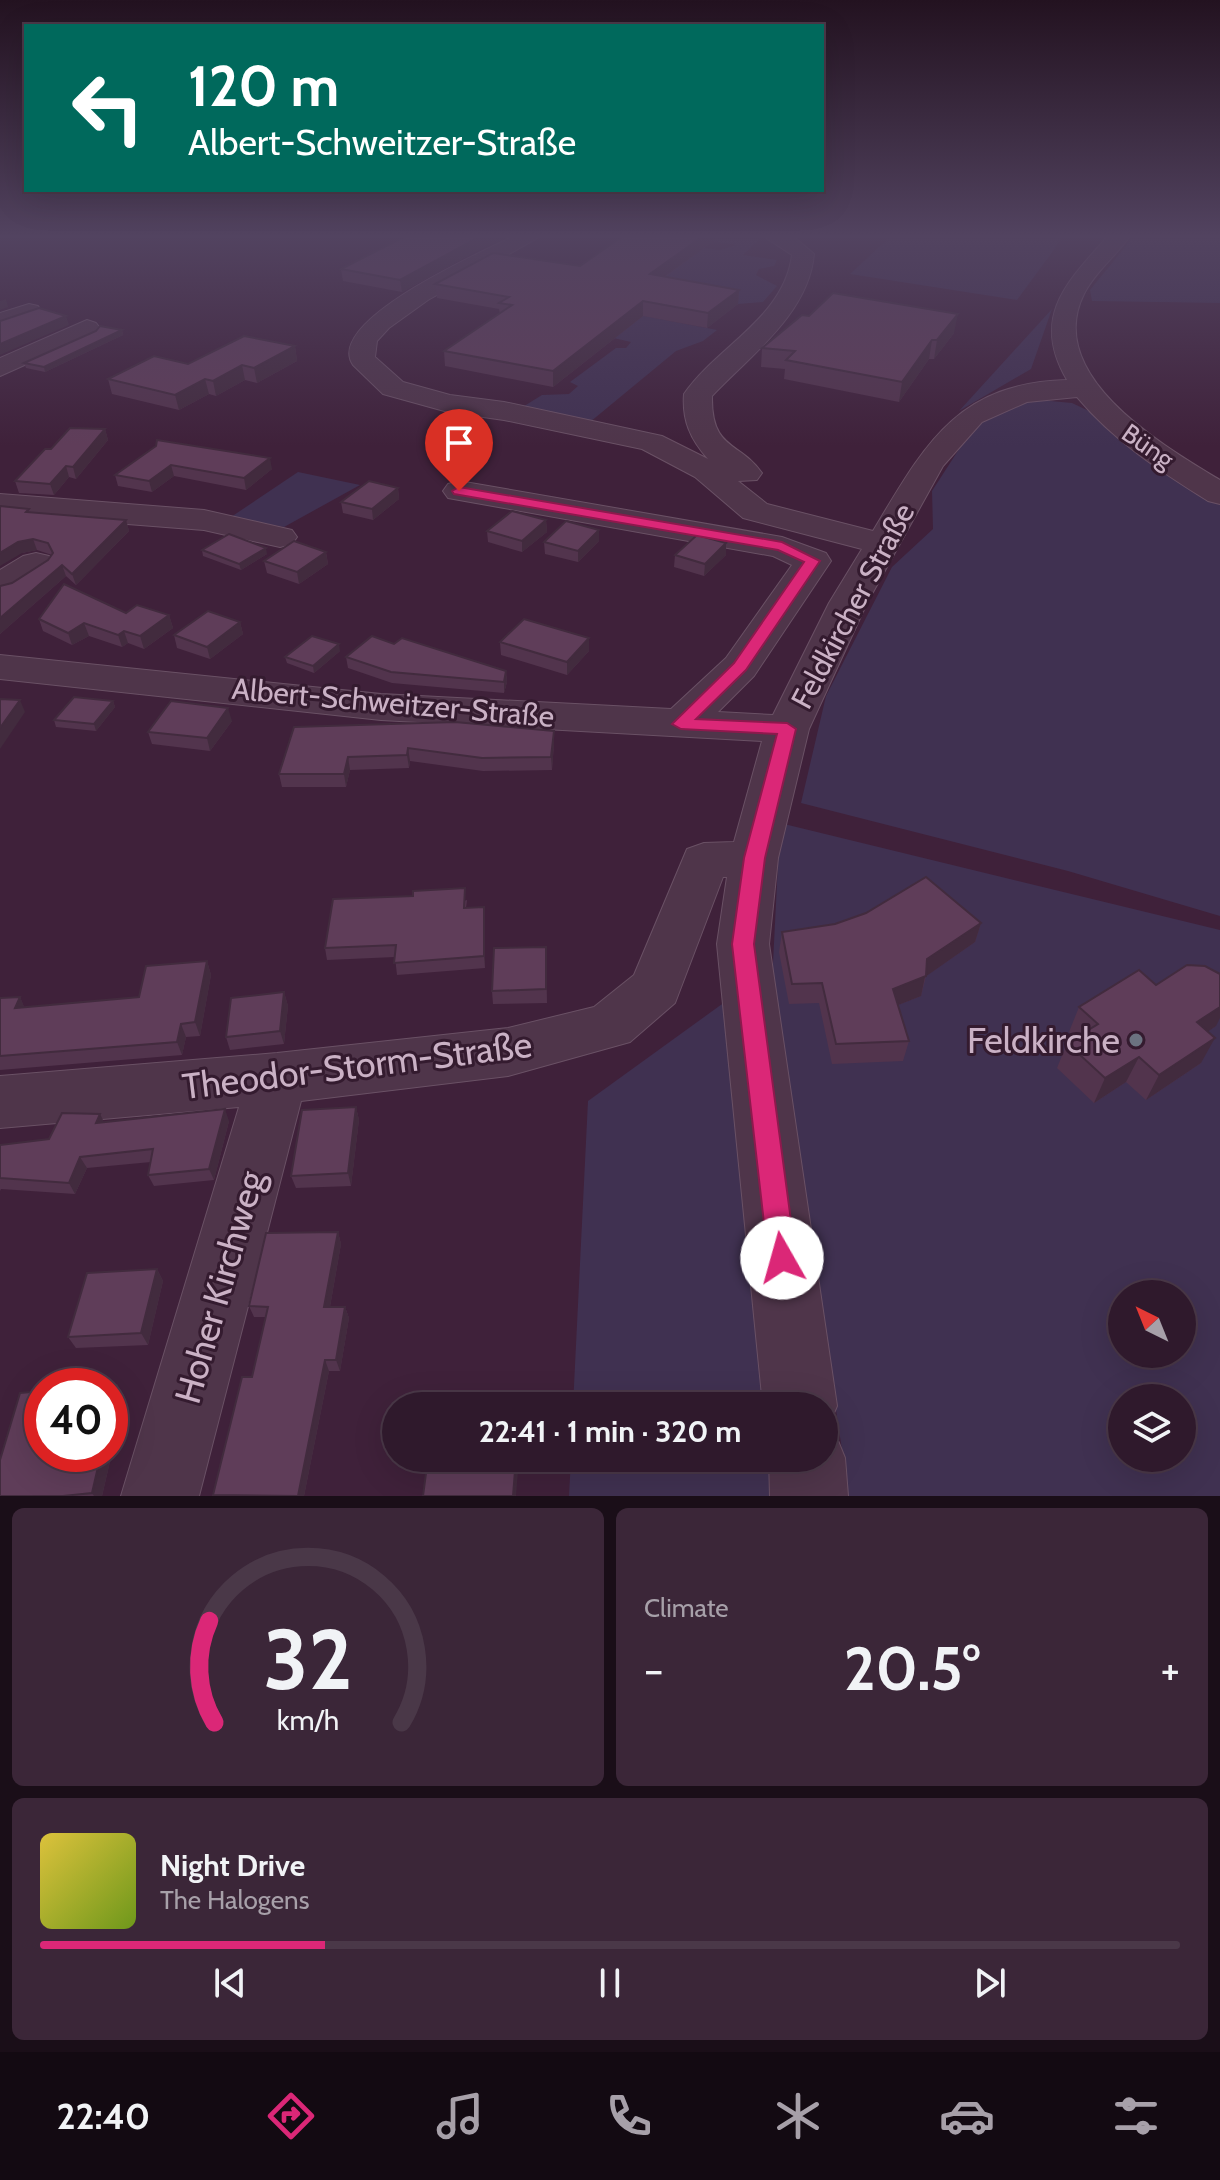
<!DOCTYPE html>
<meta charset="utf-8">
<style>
:root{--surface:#2f192c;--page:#3b2638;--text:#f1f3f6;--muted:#a7a0a9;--line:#4a3848;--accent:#db2777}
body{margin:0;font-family:Cabin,sans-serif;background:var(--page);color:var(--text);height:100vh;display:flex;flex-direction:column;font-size:30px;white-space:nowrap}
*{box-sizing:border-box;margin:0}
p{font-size:26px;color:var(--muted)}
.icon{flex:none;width:44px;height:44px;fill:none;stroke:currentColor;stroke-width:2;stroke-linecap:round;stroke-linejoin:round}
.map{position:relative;height:1496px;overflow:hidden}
.drawer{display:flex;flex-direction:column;gap:12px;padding:12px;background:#1a0e18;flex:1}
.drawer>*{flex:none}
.top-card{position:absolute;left:24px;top:24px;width:800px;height:168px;border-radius:0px;box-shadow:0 8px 32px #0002,0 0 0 2px var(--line);background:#00695c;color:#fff;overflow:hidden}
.needle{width:52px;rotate:317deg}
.fabs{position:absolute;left:1108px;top:1280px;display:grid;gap:16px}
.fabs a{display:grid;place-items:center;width:88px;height:88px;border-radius:50%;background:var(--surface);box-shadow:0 8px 32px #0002,0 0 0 2px var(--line);font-size:40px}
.speed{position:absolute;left:24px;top:1368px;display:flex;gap:16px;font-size:40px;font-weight:700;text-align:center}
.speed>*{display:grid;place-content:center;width:104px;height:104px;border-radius:50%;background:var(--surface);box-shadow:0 8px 32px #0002,0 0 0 2px var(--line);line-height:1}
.speed .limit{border:12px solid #d22;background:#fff;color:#111}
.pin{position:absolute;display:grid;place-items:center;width:68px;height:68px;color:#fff;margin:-82px -34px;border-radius:50% 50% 50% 0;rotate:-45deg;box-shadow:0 0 8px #0007}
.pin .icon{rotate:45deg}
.me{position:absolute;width:88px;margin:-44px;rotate:353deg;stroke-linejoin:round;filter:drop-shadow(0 0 6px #0008)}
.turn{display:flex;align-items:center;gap:28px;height:168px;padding:0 32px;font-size:36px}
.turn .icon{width:104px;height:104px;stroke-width:2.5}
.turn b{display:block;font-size:56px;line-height:68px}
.big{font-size:60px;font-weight:700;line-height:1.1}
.drawer .tile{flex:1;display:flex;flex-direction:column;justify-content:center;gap:12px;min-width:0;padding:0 28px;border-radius:12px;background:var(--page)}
.drawer .dial{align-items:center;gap:0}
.dial svg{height:208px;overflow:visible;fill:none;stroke:var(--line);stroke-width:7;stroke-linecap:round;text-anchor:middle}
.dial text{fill:var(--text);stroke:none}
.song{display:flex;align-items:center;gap:24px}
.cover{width:96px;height:96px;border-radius:12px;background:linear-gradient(135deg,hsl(50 70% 55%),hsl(80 70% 35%))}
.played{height:8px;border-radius:4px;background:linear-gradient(90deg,var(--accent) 25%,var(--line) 25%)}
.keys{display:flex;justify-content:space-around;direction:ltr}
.heat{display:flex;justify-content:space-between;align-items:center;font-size:44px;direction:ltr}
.drawer .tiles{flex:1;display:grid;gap:12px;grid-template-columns:1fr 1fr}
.tile:last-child{grid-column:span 2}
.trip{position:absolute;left:382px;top:1392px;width:456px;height:80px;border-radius:40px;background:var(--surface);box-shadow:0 8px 32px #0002,0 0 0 2px var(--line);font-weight:700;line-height:80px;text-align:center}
.tab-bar{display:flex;height:128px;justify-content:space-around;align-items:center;background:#130a12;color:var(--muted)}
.tab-bar .icon{width:56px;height:56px}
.tab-bar .on{color:var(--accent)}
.tab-bar b{font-size:36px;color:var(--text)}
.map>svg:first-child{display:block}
.green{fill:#403151;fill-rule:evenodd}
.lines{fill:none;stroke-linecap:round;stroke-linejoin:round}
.minor-casing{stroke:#6a5165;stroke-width:2}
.minor{fill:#4f354a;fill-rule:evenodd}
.wall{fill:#52344d}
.shaded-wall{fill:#422b3e}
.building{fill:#5f3d59;stroke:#422b3e;stroke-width:2}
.route{fill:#db2777;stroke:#8e194d;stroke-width:2}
.worship-dot{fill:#6b7280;stroke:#341b2f;stroke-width:3}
.labels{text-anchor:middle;stroke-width:6;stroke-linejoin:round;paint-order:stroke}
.far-street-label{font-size:26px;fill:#cab1c5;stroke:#341b2f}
.street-label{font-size:30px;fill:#cab1c5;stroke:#341b2f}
.near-poi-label{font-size:36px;fill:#cab1c5;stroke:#341b2f;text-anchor:end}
.near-street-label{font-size:36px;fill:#cab1c5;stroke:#341b2f}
</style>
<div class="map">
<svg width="1220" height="1496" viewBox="0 0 1220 1496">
<rect width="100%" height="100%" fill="#3f213a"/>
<g class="green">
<polygon points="680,236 760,239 743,255 777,260 774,266 759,269 756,275 777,286 763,302 738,304 649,288 704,248 721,250 736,245"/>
<polygon points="891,236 1064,236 1017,300 850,274"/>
<polygon points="1134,236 1220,236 1220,303 1092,301 1090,290"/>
<polygon points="1052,309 1031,369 959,411"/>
<polygon points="624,312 717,330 703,341 676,351 590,422 521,408 542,395 569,394 578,386 570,382 616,348 626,348 631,342 578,330"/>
<polygon points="1040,400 1072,403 1091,412 1220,504 1220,916 1068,871 801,803 826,696 892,567 933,529 932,491 972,429 1012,403"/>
<polygon points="298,472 360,485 284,527 231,517"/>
<path d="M780 823 1220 930V1496H844L842 1450 772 983ZM1122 1294H1182V1354H1122ZM1122 1398H1182V1458H1122Z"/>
<polygon points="729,999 773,1406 573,1406 588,1101"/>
<polygon points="571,1458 778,1458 782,1496 569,1496"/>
</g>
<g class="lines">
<defs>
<g id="minor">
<path d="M514 236H541L428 300 389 328 377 341 375 357 403 382 450 395 504 402 662 436 708 459C690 439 682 420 684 394 717 346 784 318 792 255L763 236H793L814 254C809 313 751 355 712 396 711 451 740 441 762 473L757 480 738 481 767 504 873 531C924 446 956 383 1067 380 1030 317 1067 282 1108 236H1130C1116 256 1095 272 1084 294 1043 376 1164 446 1220 480V504L1208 501C1160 471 1114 441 1077 397L1027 402 982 422 943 466 867 603 809 729 778 858 769 944 837 1406 827 1429 834 1431 845 1458 848 1496H770L769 1458H824V1406H763L717 944 727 877H723L675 1003 630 1042 508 1076 301 1101 199 1496H121L239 1107 0 1128V1076L277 1053 508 1028 594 1007 634 975 687 849 704 843 734 842 762 741 381 720 0 679V655L381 694 671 709 726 658 792 565 773 556 448 498 443 491 448 484 459 481 782 537 826 553 831 561 754 676 718 712 773 715 829 603 862 549 743 518 695 477 642 449 504 420 448 412 383 394 353 365C323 321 484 251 514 236Z"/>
<polygon points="29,304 38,306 41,311 38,316 0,329 0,313"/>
<polygon points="87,320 96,323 100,328 96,333 0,376 0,358"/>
<polygon points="0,494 204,510 292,530 297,537 292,544 280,547 204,530 0,514"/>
<path d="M36 553 49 556 54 564C43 580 19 592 0 597V570L23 556Z"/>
</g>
</defs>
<use href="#minor" class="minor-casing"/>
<use href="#minor" class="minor"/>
</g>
<g class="wall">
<polygon points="720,236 665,277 739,290 738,304 707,328 643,316 553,387 445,366 444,351 500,314 499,309 437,298 435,284 580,266"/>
<polygon points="471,254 402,292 343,281 341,269"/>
<polygon points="122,330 123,335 45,372 26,368 24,363"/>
<polygon points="954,333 934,359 929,359 899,402 784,379 785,369 761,367 762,348"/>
<polygon points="295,346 297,361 257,383 245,380 216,396 209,394 179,410 112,394 108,379 188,364"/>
<polygon points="105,429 108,440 76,479 69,477 54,495 19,493 15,481 51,449"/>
<polygon points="156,446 272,469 246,490 174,476 152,492 118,486 115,475"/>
<polygon points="398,488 399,499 373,520 343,513 341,502"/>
<polygon points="29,509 31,513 126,520 129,531 76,585 66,576 0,634 0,586 12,583 48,560 52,555 37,550 22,553"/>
<polygon points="546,520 547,532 522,552 488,542 487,531"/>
<polygon points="599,541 578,562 545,554 544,542"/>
<polygon points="726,543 726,555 704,576 674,567 675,555"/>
<polygon points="202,550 267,554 241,570 203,556"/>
<polygon points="326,552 328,564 299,584 267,573 264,561"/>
<polygon points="126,613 169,615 173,628 144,649 128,643 122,647 89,636 72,645 43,631 39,619"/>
<polygon points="240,622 243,634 210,659 177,648 174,635"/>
<polygon points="500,642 589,651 567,675 501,655"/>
<polygon points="394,644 506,671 507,682 504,693 392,683 348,668 346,657"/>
<polygon points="340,651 314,673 287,663 285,657"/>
<polygon points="113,701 115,707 96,731 56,727 54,720"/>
<polygon points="232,721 210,751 152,744 148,732"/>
<polygon points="294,727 554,731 554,744 552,770 483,771 410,761 409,768 350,770 346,787 282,787 279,774"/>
<polygon points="467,900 466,908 485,919 485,968 397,975 395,957 327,960 325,948"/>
<polygon points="981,923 975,942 926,976 921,996 898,1005 909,1041 903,1061 832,1064 819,1003 789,1004 779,952 782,932"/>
<polygon points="546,947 547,1003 493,1004 492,991"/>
<polygon points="207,961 211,975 200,1036 186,1037 182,1055 0,1070 0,998 20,997 24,1007 139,997"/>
<polygon points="1156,985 1216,1026 1208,1031 1201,1063 1146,1100 1126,1082 1094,1103 1057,1068 1067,1043 1075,1038 1069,1032 1079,1007"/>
<polygon points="284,992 288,1006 284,1044 230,1050 226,1037"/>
<polygon points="356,1107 359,1120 351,1186 296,1188 291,1176"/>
<polygon points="229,1121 214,1180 154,1186 148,1175 151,1162 87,1168 75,1194 1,1189 0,1191 0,1145 49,1139 104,1122"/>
<polygon points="338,1232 341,1244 330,1307 345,1307 349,1318 340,1371 329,1371 304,1496 213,1496 252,1377 266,1317 254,1317 249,1306"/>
<polygon points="157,1269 163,1281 148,1345 76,1348 68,1337"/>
<polygon points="125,1397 102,1496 0,1496"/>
</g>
<g class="shaded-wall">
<polygon points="482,236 509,236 471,254 402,292 400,280 470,242"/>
<polygon points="703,236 720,236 649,288 650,274"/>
<polygon points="739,290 738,304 707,328 708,313"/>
<polygon points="6,299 8,307 0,310 0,301"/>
<polygon points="643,301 643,316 553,387 553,371"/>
<polygon points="958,314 954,333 934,359 937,340"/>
<polygon points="66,316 69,325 0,355 0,344"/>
<polygon points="122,330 123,335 45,372 44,367"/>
<polygon points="932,340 929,359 899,402 902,382"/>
<polygon points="295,346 297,361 257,383 254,368"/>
<polygon points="242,365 245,380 216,396 213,381"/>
<polygon points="205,379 209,394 179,410 175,395"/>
<polygon points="105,429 108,440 76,479 73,467"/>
<polygon points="270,458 272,469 246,490 244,478"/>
<polygon points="171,465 174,476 152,492 149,481"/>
<polygon points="66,466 69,477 54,495 50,484"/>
<polygon points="398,488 399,499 373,520 372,509"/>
<polygon points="126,520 129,531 76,585 72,574"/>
<polygon points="546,520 547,532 522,552 522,541"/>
<polygon points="599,530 599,541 578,562 578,551"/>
<polygon points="33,539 37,550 22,553 0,566 0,553 18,542"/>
<polygon points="726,543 726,555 704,576 705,564"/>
<polygon points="266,548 267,554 241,570 239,564"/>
<polygon points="326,552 328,564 299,584 297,572"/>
<polygon points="62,565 66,576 0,634 0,618"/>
<polygon points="169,615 173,628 144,649 140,636"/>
<polygon points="240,622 243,634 210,659 207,647"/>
<polygon points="84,623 89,636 72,645 68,633"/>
<polygon points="124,631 128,643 122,647 118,635"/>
<polygon points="589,638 589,651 567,675 567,662"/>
<polygon points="339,644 340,651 314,673 313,666"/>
<polygon points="506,671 507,682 504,693 504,682"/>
<polygon points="20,700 25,712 0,749 0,728"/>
<polygon points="113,701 115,707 96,731 94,724"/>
<polygon points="228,708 232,721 210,751 207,738"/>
<polygon points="554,731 554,744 552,770 551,757"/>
<polygon points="408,748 410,761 409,768 407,755"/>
<polygon points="348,757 350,770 346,787 344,774"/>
<polygon points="484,907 485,919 485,968 484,956"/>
<polygon points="981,923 975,942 925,977 921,996 888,1009 893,989 927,959"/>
<polygon points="207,961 211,975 200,1036 195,1022"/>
<polygon points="284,992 288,1006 284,1044 280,1031"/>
<polygon points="20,997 26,1011 15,1008"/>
<polygon points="1220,1007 1220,1018 1216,1026 1184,1048 1197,1022"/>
<polygon points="181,1024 186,1037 182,1055 177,1042"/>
<polygon points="1215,1038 1201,1063 1146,1100 1159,1075"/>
<polygon points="1139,1057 1126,1082 1094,1103 1105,1078"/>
<polygon points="356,1107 359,1120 351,1186 348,1173"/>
<polygon points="225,1109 229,1121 214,1180 209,1169"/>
<polygon points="100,1114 106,1126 96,1123"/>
<polygon points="80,1157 87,1168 75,1194 69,1183"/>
<polygon points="338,1232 341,1244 328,1318 324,1307"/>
<polygon points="157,1269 163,1281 148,1345 141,1333"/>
<polygon points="345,1307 349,1318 340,1371 336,1360"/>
<polygon points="325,1360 329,1371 304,1496 298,1496"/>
<polygon points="117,1385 125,1397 102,1496 94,1496 92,1493 101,1454 110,1454 110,1417"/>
<polygon points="516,1458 519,1458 516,1496 513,1496"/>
</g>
<g class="building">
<polygon points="406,236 482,236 470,242 400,280 341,269"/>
<polygon points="623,236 703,236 650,274 739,290 708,313 643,301 553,371 444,351 512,305 499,303 509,297 435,284 493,253 580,266"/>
<polygon points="833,293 958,314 937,340 932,340 902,382 786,360 795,351 762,348 802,315 809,316"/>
<polygon points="39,308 66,316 0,344 0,321"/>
<polygon points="100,326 122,330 44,367 24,363 96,331"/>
<polygon points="244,336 295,346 254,368 242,365 213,381 205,379 175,395 108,379 154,356 188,364"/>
<polygon points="70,428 105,429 73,467 66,466 50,484 15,481 45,449 51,449"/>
<polygon points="157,440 270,458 244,478 171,465 149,481 115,475 156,446"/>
<polygon points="369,481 398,488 372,509 341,502"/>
<polygon points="0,506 29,509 26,512 126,520 72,574 62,565 0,618 0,586 12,583 48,560 53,553 48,543 33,539 18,542 0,553"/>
<polygon points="512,511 546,520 522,541 487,531"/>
<polygon points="566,521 599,530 578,551 544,542"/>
<polygon points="229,534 266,548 239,564 202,550"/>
<polygon points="697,535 726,543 705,564 675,555"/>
<polygon points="294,541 326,552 297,572 264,561"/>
<polygon points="64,584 126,613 137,605 169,615 140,636 124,631 118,635 84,623 68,633 39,619"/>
<polygon points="208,611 240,622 207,647 174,635"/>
<polygon points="524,619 589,638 567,662 500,642"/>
<polygon points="312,636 339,644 313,666 285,657"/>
<polygon points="372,636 394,644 402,638 506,671 504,682 391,672 346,657"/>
<polygon points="74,697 113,701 94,724 54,720"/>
<polygon points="0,699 20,700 0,728"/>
<polygon points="171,701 228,708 207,738 148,732"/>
<polygon points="455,722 554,731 551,757 482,758 408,748 407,755 348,757 344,774 279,774 294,727"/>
<polygon points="926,877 981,923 927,959 926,976 893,989 909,1041 836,1044 822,983 792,984 782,932 835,924 866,913"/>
<polygon points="465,888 464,908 484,907 484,956 394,963 396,945 325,948 333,899 413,896 413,891"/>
<polygon points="546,947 546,989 492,991 494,948"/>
<polygon points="207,961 195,1022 181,1024 177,1042 0,1056 0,998 20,997 15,1008 139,997 146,966"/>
<polygon points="1187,965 1205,966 1220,974 1220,1007 1197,1022 1215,1038 1159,1075 1139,1057 1105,1078 1067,1043 1098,1024 1079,1007 1139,970 1156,985"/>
<polygon points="284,992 280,1031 226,1037 231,998"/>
<polygon points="356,1107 348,1173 291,1176 302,1110"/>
<polygon points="225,1109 209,1169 148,1175 153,1149 80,1157 69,1183 0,1178 0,1145 49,1139 62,1113 100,1114 96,1123"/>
<polygon points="338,1232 324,1307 345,1307 336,1360 325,1360 298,1496 213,1495 242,1377 252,1377 268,1307 249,1306 266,1233"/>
<polygon points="157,1269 141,1333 68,1337 87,1273"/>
<polygon points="117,1385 110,1417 110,1386 105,1386"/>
<polygon points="42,1391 42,1454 101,1454 92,1493 63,1496 0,1496 0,1460 20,1393"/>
<polygon points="428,1458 516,1458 513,1496 423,1496"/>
</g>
<linearGradient id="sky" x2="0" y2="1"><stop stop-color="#231220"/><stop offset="0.53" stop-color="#524360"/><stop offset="1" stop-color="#524360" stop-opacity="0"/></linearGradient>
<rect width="1220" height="446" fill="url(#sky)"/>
<polygon class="route" points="459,487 782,542 820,561 746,670 696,719 787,723 796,729 765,858 754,944 796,1258 792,1268 782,1272 772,1268 768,1258 732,944 744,858 777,734 681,729 672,724 734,663 804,562 778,550 454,494 452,491"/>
<circle class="worship-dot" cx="1136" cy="1040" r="8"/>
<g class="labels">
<g class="far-street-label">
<text transform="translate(1148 446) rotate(35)" y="9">Büng</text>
</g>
<g class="street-label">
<text transform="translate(853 606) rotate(-62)" y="10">Feldkircher Straße</text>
<text transform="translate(393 703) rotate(5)" y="10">Albert-Schweitzer-Straße</text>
</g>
<g class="near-poi-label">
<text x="1120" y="1053">Feldkirche</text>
</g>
<g class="near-street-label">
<text transform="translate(357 1065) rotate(-7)" y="13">Theodor-Storm-Straße</text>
<text transform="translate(219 1287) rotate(-74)" y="13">Hoher Kirchweg</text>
</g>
</g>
</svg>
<div class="fabs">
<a><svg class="needle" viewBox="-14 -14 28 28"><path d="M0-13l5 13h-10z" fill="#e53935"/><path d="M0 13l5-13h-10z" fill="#a7a0a9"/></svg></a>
<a><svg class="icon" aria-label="layers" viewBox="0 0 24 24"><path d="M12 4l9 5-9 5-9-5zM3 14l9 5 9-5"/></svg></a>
</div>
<div class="speed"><div class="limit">40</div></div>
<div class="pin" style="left:459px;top:491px;background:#d93025"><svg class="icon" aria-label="arrive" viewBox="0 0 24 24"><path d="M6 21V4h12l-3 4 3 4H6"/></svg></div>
<svg class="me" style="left:782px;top:1258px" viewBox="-20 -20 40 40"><circle r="19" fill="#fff"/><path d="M0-13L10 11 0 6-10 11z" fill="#db2777"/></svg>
<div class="trip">22:41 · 1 min · 320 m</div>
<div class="top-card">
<div class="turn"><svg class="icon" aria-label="left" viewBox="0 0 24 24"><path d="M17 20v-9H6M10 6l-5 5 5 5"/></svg><div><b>120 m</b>Albert-Schweitzer-Straße</div></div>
</div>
</div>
<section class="drawer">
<div class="tiles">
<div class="tile dial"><svg viewBox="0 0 100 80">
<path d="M14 69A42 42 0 1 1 86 69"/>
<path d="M14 69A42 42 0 0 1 12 30" stroke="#db2777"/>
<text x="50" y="56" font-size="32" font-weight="700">32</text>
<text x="50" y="72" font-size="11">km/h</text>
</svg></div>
<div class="tile"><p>Climate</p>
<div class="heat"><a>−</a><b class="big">20.5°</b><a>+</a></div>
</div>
<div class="tile">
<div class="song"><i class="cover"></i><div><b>Night Drive</b><p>The Halogens</p></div></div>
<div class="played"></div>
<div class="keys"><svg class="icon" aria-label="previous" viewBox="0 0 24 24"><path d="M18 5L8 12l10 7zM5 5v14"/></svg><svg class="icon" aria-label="pause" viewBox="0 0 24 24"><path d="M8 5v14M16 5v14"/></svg><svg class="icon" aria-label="next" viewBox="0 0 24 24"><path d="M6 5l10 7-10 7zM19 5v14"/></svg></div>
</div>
</div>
</section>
<nav class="tab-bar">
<b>22:40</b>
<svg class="icon on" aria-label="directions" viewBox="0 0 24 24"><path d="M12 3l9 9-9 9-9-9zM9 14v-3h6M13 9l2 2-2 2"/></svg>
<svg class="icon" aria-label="music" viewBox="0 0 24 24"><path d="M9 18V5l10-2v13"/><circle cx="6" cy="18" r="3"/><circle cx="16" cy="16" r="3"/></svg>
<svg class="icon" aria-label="phone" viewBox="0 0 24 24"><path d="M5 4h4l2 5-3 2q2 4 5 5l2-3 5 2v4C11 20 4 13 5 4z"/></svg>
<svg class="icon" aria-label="climate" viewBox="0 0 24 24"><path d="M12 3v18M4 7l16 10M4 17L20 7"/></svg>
<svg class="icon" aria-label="car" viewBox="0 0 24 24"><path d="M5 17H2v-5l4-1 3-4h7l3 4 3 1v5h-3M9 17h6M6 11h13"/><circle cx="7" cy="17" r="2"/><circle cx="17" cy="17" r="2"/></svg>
<svg class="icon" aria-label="filters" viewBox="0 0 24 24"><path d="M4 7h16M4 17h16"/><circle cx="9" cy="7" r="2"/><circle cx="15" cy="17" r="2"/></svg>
</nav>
